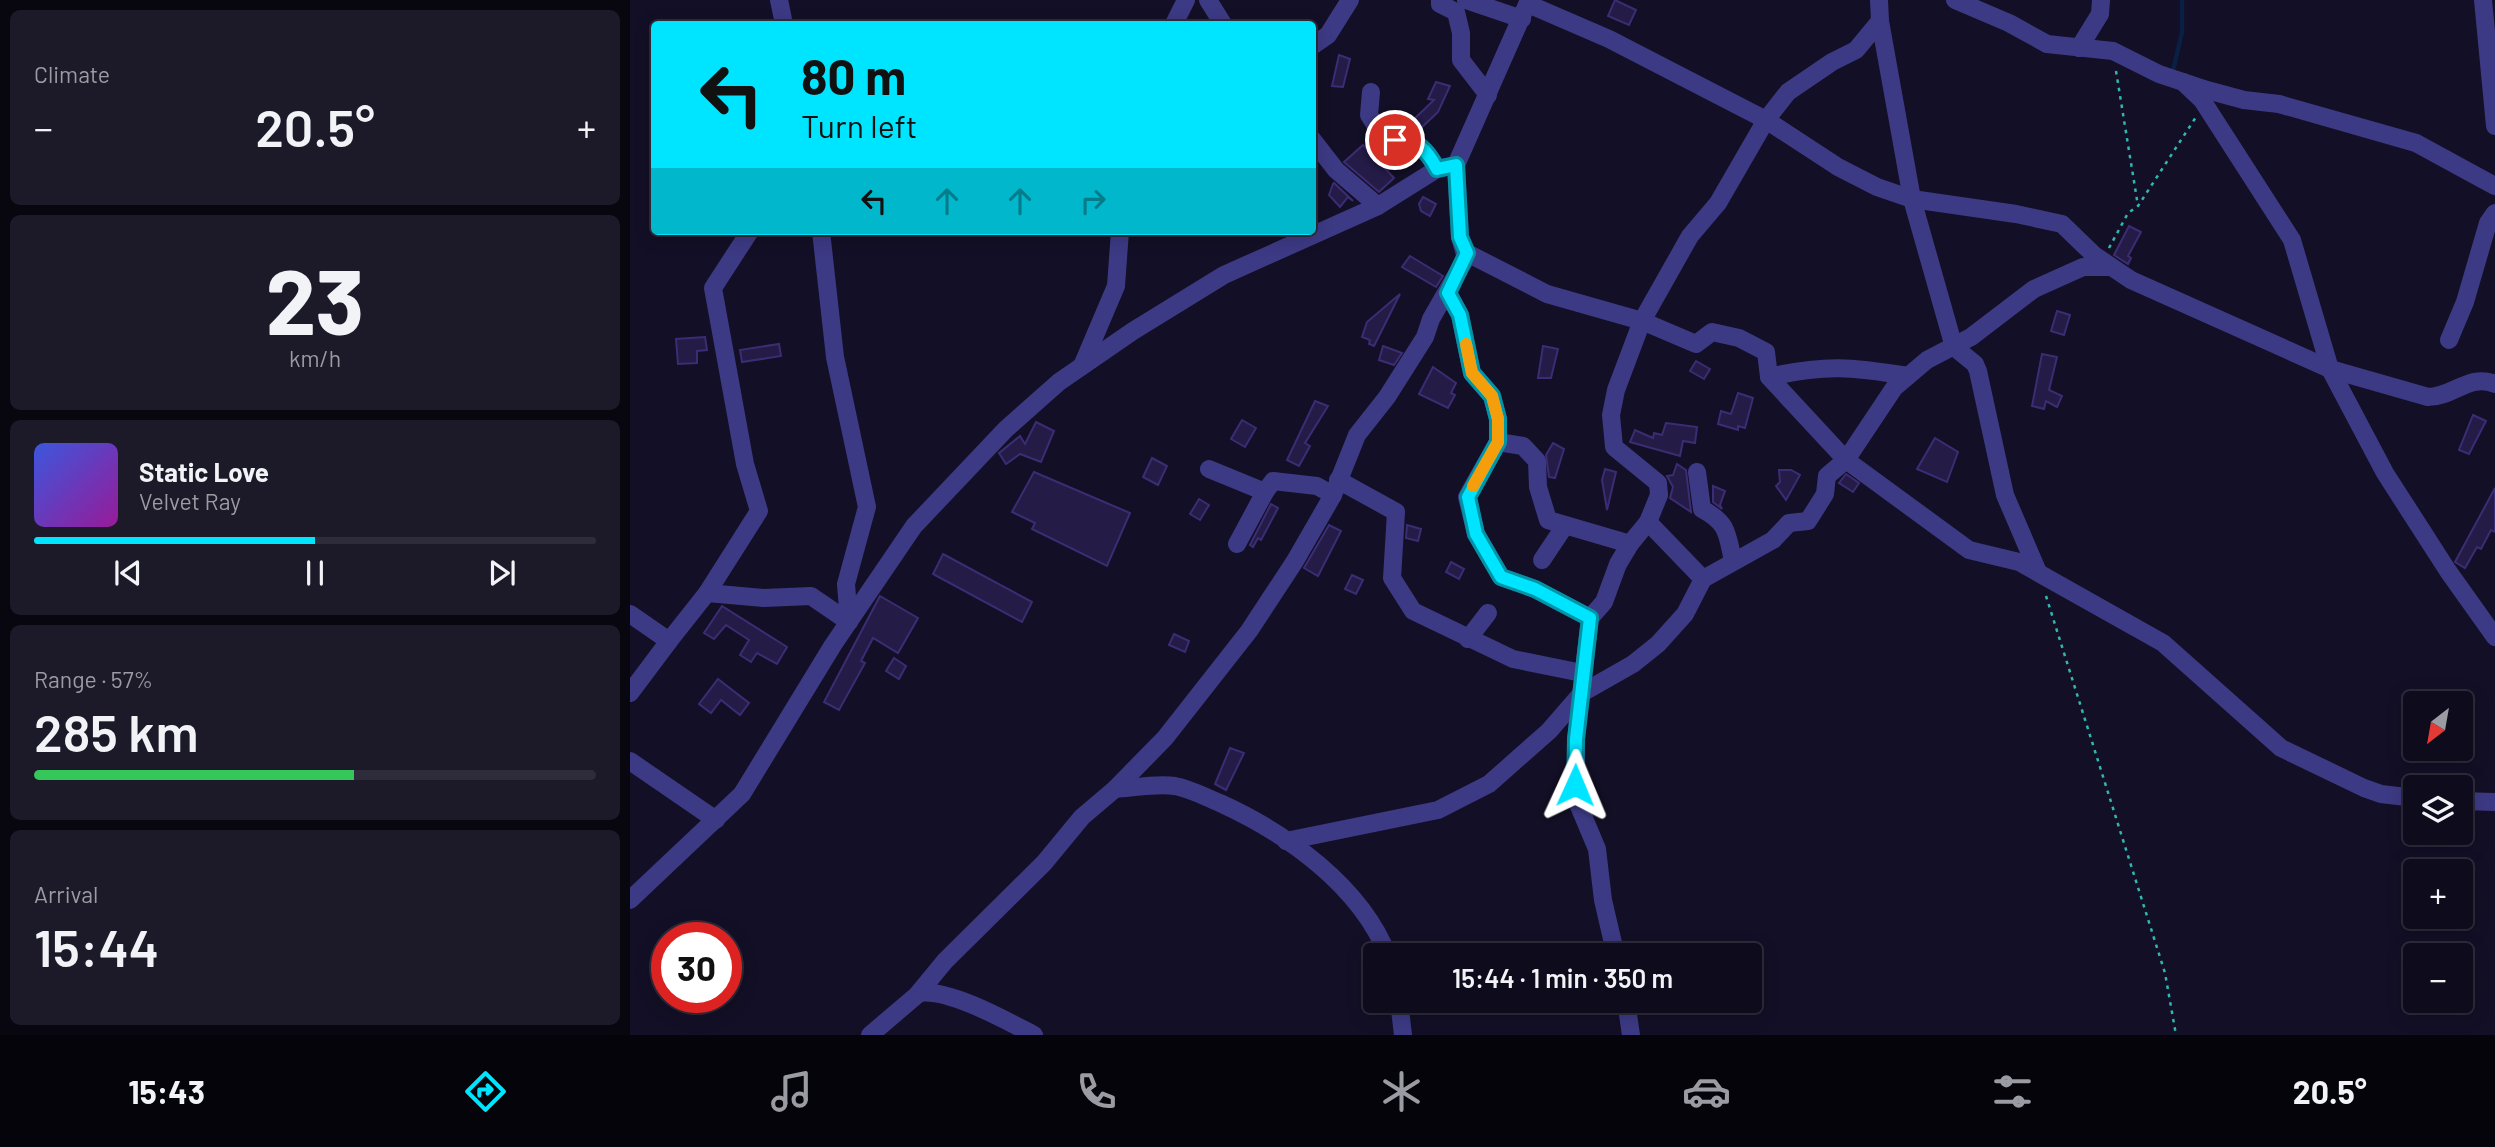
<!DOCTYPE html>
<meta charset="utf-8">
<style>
:root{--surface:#0e0b1c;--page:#1c1929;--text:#f1f3f6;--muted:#9b9ba3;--line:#2e2b3b;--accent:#00e5ff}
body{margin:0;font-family:Barlow,sans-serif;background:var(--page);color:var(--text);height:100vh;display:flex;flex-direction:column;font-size:26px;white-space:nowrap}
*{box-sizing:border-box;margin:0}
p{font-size:23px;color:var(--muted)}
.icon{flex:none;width:38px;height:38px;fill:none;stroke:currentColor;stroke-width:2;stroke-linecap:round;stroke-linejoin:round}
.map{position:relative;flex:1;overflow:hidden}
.panel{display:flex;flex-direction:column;gap:10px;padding:10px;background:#08060f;width:630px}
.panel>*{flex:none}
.top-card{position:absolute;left:21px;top:21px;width:665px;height:214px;border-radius:7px;box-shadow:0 4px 18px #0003,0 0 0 2px var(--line);background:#00e5ff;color:#111;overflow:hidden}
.needle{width:46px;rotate:211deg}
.buttons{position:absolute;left:1773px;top:691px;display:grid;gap:14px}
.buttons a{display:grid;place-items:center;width:70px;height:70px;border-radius:7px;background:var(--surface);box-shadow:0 4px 18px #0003,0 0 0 2px var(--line);font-size:35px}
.speed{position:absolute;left:21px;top:922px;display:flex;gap:14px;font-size:35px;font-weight:700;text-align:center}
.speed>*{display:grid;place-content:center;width:91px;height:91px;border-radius:50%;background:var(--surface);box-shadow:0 4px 18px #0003,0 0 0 2px var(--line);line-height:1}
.speed .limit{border:10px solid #d22;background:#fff;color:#111}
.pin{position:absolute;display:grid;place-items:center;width:60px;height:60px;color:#fff;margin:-30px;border:4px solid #fff;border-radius:50%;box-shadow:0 2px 7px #0007}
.me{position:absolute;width:77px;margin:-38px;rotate:1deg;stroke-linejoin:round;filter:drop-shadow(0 0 5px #0008)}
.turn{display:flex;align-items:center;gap:24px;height:147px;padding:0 35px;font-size:32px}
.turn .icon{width:91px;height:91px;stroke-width:2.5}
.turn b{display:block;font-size:49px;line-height:60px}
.lanes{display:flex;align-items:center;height:66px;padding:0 35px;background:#0003;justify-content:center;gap:35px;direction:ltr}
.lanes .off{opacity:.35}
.big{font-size:52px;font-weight:600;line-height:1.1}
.panel .tile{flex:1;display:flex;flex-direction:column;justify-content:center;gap:10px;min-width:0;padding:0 24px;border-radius:10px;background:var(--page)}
.panel .dial{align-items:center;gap:0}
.dial b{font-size:91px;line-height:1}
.song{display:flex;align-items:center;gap:21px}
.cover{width:84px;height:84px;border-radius:10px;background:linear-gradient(135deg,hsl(230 70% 55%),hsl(300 70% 35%))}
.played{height:7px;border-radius:4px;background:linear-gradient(90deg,var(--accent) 50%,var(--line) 50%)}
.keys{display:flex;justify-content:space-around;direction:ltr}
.heat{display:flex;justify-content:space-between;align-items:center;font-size:38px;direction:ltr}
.charge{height:10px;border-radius:5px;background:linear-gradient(90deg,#34c759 57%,var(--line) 0)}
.trip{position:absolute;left:733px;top:943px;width:399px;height:70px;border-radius:7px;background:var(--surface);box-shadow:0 4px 18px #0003,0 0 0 2px var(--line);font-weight:600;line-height:70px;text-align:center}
.menu{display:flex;height:112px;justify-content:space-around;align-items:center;background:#06040b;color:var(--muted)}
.menu .icon{width:49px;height:49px}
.menu .current{color:var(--accent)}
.menu b{font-size:32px;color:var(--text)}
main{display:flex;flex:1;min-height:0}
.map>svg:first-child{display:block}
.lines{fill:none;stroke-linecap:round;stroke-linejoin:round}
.stream{stroke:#0a1f44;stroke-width:4.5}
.building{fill:#241b47;stroke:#3b2d73;stroke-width:2}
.path{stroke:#2fb8b0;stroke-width:2.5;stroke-dasharray:3.5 5;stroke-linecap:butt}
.street{stroke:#3d3a85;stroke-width:18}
.route-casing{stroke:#0095a6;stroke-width:18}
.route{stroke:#00e5ff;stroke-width:12}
.slow{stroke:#f59e0b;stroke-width:12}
</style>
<main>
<section class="panel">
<div class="tile"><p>Climate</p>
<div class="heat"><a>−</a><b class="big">20.5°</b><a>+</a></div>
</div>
<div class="tile dial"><b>23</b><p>km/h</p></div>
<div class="tile">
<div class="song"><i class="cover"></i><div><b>Static Love</b><p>Velvet Ray</p></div></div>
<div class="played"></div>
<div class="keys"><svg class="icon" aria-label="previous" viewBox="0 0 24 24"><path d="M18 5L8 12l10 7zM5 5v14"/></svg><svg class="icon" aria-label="pause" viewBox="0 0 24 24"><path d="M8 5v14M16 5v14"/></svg><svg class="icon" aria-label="next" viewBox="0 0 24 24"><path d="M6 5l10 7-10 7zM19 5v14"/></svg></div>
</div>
<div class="tile"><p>Range · 57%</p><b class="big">285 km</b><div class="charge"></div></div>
<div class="tile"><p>Arrival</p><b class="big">15:44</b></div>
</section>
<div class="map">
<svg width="1865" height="1035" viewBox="0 0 1865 1035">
<rect width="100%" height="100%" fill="#130f26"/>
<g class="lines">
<polyline class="stream" points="1542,75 1552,32 1552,0"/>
</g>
<g class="building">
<polygon points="985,0 1006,10 999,25 978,16"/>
<polygon points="709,55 720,59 713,87 702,86"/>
<polygon points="806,82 820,86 808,112 790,129 782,121 804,100 798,99"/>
<polygon points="733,145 764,178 749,192 714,162"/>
<polygon points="703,184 704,183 723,201 718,197 710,207 699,195"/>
<polygon points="793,197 806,204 800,216 791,211 789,204"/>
<polygon points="1499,226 1511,232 1498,256 1501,258 1498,264 1484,255"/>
<polygon points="780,256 813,276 806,287 772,267"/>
<polygon points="770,294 744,346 739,344 740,340 732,337 737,322"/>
<polygon points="1427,311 1440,315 1434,335 1421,331"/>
<polygon points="75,337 77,350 67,351 67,363 48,364 46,339"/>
<polygon points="149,344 151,356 112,362 110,350"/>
<polygon points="753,346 772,353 764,365 749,360"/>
<polygon points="913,346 928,349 921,378 908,378"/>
<polygon points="1412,354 1427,357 1419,390 1432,396 1427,407 1416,401 1414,409 1402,406"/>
<polygon points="1066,361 1080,369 1074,379 1060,371"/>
<polygon points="803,367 826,383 821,393 825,395 818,408 789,394"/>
<polygon points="1108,393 1123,398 1115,428 1108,426 1108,430 1088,424 1091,411 1101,414"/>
<polygon points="685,401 698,406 675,443 680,446 669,466 657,460"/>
<polygon points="1843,415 1856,421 1839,454 1829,450"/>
<polygon points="612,420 626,428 615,447 601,439"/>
<polygon points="406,422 424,431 411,462 390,454 376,464 369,453 390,436 395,444"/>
<polygon points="1036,423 1067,427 1065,443 1053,441 1050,456 1000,442 1005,430 1023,438 1024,433 1032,435"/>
<polygon points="1305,438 1328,452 1317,482 1287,469"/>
<polygon points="923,443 934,449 925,478 919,477 916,455"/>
<polygon points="522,458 537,466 528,485 513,477"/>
<polygon points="1047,464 1056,470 1061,512 1040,498 1043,487 1037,476 1043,475"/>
<polygon points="975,469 986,472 977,510 972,480"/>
<polygon points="1149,470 1161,470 1170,475 1156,500 1146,486 1150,482"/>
<polygon points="404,472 500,513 477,566 402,529 405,523 382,512"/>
<polygon points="1216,474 1229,483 1223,492 1209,483"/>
<polygon points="1083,486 1095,491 1090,505 1092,509 1083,502"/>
<polygon points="1865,488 1865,532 1861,530 1851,549 1847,547 1835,568 1825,562"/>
<polygon points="569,499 579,505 570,520 560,514"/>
<polygon points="641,504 648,508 631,540 628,538 623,547 620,545"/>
<polygon points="699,525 711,531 688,576 674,568"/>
<polygon points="777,525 791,529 788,541 776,538"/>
<polygon points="313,554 402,602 392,622 303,574"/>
<polygon points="821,562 834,569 829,579 816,572"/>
<polygon points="722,575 733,580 726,594 715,589"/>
<polygon points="250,596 288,618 268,653 243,638 231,661 235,663 209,710 194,702"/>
<polygon points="92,606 157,647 147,664 127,653 121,662 110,655 119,640 96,625 84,639 74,633"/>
<polygon points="544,634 559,641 555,652 539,645"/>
<polygon points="264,658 276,666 269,679 256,671"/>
<polygon points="88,679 119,703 110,715 91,700 81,713 69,704"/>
<polygon points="600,748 614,753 596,790 585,784"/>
</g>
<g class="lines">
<g class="path">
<polyline points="1486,71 1508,206"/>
<polyline points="1479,248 1498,213 1508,206 1566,117"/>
<polyline points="1416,596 1535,973 1546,1035"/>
</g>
<g class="street">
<polyline points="149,0 154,24"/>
<polyline points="578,0 593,24"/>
<polyline points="810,0 810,4 826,12 831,33 831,60 858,95"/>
<polyline points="836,0 892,19"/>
<polyline points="1325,0 1379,23 1417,44 1483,51 1529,74 1577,90 1614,100 1649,104 1786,143 1865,186"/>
<polyline points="1853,0 1865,126"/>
<path d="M898 4 979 39 1136 120 1208 167 1247 187 1282 199 1386 214 1432 224 1464 255 1501 280 1700 369 1798 397C1823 397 1840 373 1865 384"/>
<polyline points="1250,21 1282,199 1324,347 1345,364 1348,371 1375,495 1408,572"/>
<polyline points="544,24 556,0"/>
<polyline points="682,46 698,35 720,0"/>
<polyline points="1449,48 1470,14 1471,0"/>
<polyline points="1553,82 1572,100 1662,240 1700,369 1755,473 1818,571 1865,637"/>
<path d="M741 92 739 115 754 139C784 140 792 141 807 169"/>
<polyline points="682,139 706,170 748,206"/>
<polyline points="837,253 917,294 1012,321 1066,344 1082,332 1109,338 1136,352 1139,377 1216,460 1339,550 1389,562 1533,643 1651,748 1734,788 1751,794 1785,798"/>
<polyline points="818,293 830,315 842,373 862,396 868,419 868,442 837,497 846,534 871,577 905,589 960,618"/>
<polyline points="1819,340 1835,302 1858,223 1865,213"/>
<polyline points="452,366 486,286 490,231"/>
<path d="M1139 377C1196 364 1222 367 1278 376"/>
<polyline points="868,442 893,446 907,461 908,487 918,520 1000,544"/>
<polyline points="579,469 635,492 643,481 687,486 703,495"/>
<path d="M1067 472 1072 509C1098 523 1097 533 1103 561"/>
<polyline points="708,480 766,512 762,578 783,611 883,659 952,673"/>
<polyline points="1018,522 1073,579"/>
<polyline points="607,544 635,492"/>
<polyline points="912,560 934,527"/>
<polyline points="77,593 129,511 115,464 83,288 120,231"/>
<polyline points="0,614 39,641 77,593 134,598 181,596 219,622 216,584 237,507 205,357 191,231"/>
<polyline points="838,639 858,613"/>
<polyline points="0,693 39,641"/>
<polyline points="0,761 86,820"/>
<path d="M485 789C504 788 526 783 545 786 561 789 575 797 590 803 656 833 731 886 758 956"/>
<polyline points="1830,801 1865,802"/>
<polyline points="656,841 808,810 859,784 919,731 952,693 1003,664 1028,644 1055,614 1073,579 1143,540 1159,523 1178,521 1195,494 1197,476 1216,460 1264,388 1297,360 1341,337 1404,289 1453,267 1481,267"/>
<polyline points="0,900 112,794 203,645 284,526 376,429 429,382 503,331 594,275 748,206 807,169 826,165 899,0"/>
<polyline points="986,956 973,900 967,849 946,799 946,739 960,618 974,602 988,564 1000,544 1018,522 1029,495 1028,483 984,447 981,415 986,390 1012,321 1060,236 1088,203 1136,120 1158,92 1202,62 1226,50 1250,21 1249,0"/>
<path d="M289 993C318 988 377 1021 404 1035"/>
<polyline points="769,1001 773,1035"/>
<polyline points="996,1001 1001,1035"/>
<polyline points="240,1035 287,995 315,961 414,863 452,817 485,789 535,738 619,631 665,561 703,495 727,435 757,397 795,337 801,319 836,258 830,237 826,165"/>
</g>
</g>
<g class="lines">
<defs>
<path id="route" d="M765 140C788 140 797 150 807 169L826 165 830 237 837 253 818 293 830 315 842 373 862 396 868 419V442L838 497 846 534 871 577 905 589 960 618 946 739 945 785"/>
</defs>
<use href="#route" class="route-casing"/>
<use href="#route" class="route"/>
<polyline class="slow" points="836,344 842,373 862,396 868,419 868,442 843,486"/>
</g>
</svg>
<div class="buttons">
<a><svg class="needle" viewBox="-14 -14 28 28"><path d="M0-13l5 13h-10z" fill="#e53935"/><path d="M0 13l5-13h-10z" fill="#9b9ba3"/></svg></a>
<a><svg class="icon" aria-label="layers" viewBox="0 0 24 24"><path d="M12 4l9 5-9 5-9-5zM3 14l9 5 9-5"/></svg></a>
<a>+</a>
<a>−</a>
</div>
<div class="speed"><div class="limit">30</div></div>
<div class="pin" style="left:765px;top:140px;background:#d93025"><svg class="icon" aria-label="arrive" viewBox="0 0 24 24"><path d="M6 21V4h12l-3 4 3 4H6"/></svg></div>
<svg class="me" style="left:945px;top:785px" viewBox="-20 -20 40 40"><path d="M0-17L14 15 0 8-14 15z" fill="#00e5ff" stroke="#fff" stroke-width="4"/></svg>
<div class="trip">15:44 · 1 min · 350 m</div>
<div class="top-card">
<div class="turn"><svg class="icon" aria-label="left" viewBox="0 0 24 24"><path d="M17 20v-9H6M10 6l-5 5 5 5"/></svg><div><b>80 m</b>Turn left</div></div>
<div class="lanes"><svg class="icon" aria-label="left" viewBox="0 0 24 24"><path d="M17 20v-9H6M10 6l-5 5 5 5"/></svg><svg class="icon off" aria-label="ahead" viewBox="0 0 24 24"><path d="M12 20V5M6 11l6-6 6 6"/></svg><svg class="icon off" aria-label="ahead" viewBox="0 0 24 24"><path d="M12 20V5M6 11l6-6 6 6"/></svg><svg class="icon off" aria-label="right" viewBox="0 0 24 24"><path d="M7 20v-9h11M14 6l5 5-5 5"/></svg></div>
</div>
</div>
</main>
<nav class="menu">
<b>15:43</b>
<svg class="icon current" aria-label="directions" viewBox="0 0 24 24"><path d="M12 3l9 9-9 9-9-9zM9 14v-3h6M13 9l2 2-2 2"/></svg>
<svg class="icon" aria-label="music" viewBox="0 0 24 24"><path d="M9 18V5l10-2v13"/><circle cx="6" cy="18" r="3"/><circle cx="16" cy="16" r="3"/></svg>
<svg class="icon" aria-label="phone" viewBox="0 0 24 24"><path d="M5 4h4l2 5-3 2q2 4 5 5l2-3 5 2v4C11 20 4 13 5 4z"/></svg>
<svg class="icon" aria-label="climate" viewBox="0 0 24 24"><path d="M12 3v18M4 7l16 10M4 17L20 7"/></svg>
<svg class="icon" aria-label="car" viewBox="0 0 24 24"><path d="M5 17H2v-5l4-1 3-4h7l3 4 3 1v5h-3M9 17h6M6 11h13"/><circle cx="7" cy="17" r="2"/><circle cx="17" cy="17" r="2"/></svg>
<svg class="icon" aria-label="filters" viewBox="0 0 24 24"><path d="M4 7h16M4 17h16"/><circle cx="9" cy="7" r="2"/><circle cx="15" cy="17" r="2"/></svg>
<b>20.5°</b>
</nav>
